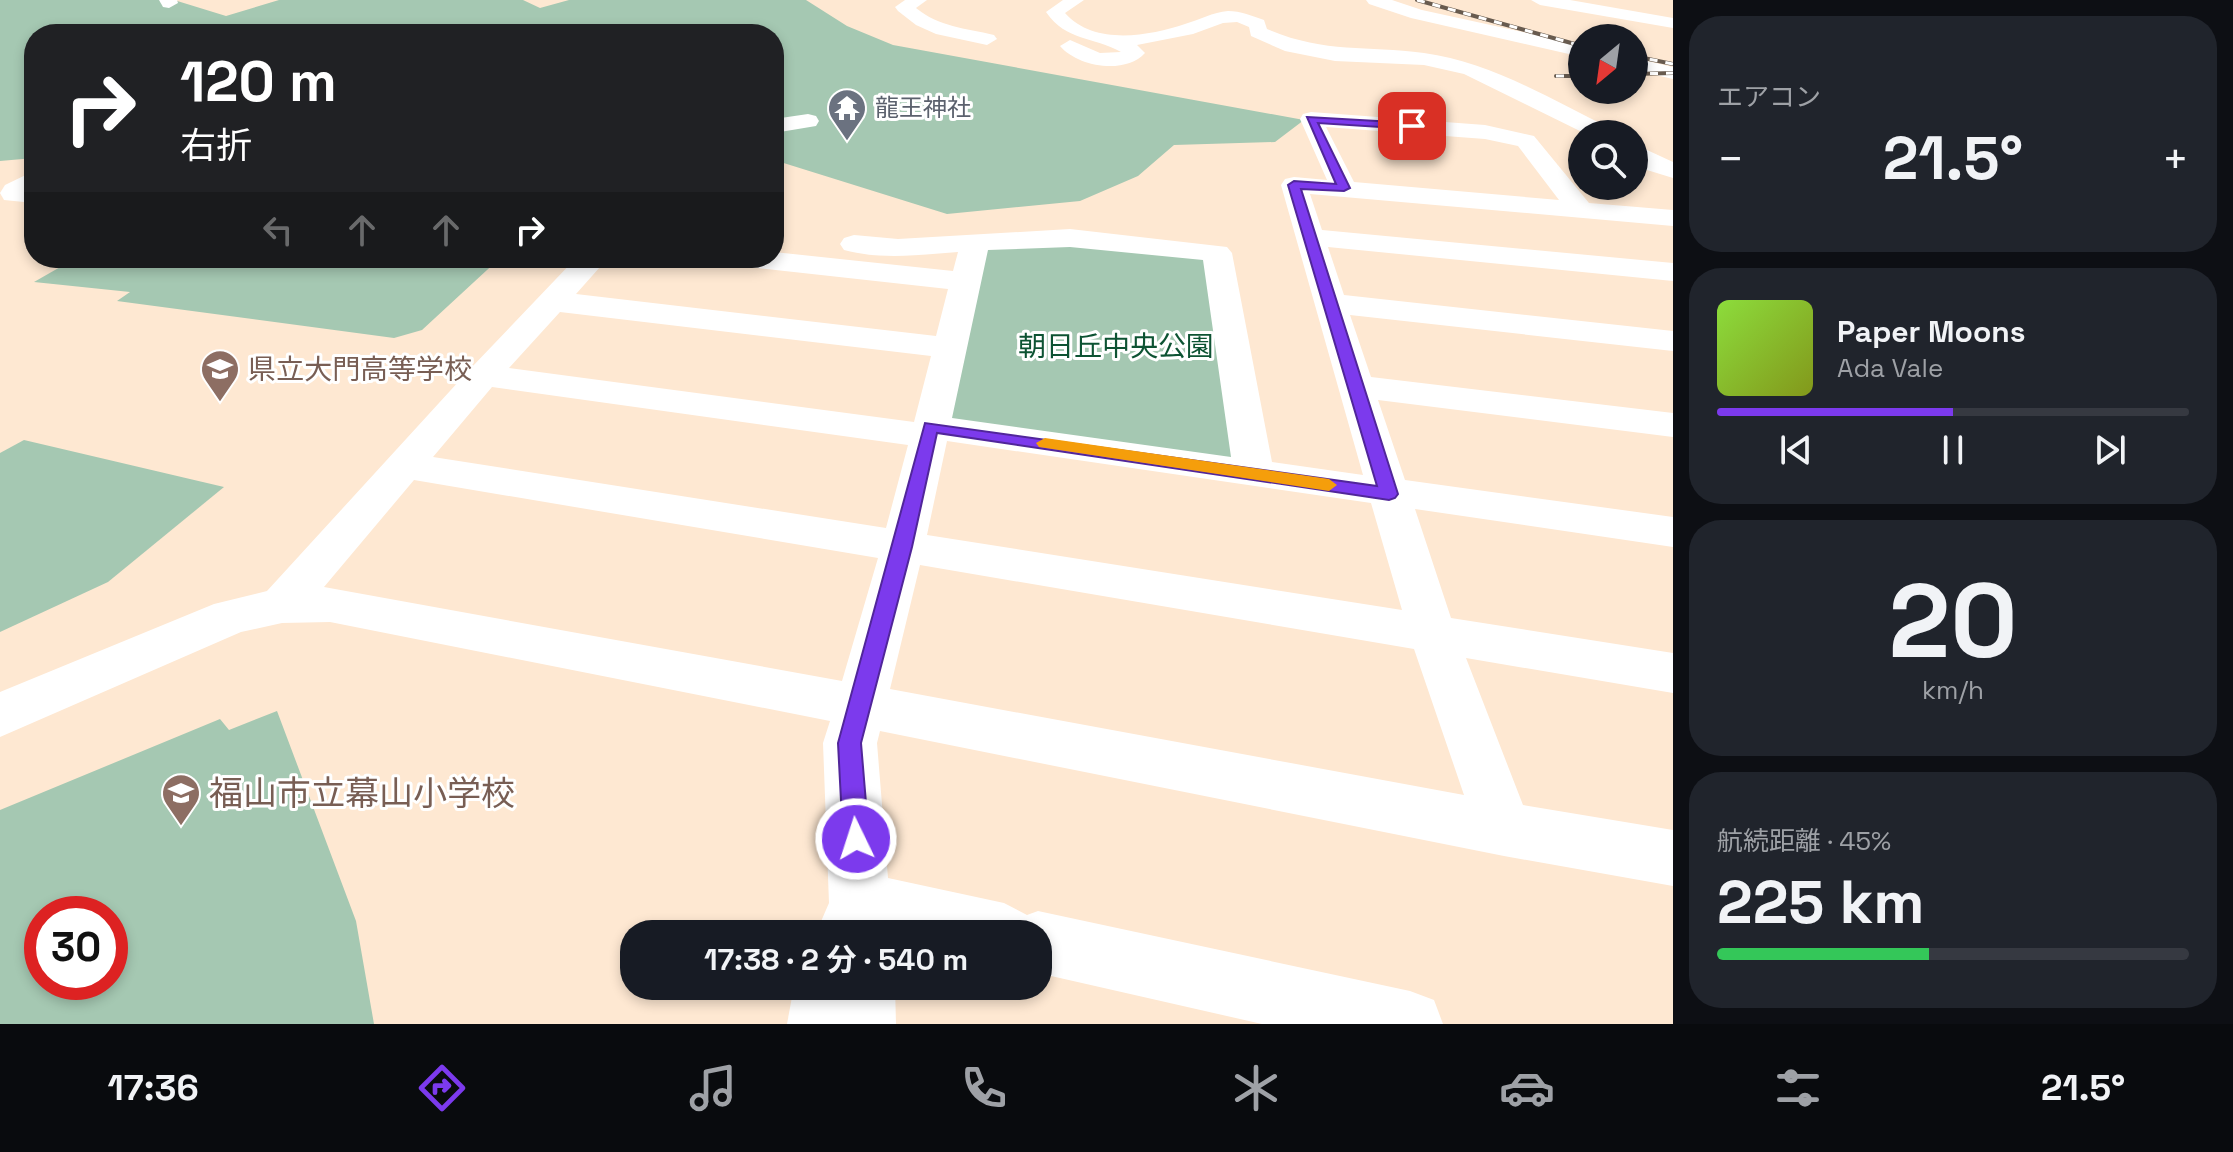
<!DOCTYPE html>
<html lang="ja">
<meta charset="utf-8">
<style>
:root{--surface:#171b24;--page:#20242c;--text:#f1f3f6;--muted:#9ea1a6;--line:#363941;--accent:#7c3aed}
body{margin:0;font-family:"Space Grotesk","Noto Sans JP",sans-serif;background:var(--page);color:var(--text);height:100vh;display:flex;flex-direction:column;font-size:30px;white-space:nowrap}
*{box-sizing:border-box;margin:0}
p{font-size:26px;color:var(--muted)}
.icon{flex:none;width:44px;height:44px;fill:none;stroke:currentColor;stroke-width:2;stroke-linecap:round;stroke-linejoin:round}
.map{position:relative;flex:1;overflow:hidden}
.sheet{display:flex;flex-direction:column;gap:16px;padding:16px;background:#0d0f14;width:560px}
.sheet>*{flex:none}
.guide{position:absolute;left:24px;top:24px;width:760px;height:244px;border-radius:32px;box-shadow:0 4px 12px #0003;background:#202124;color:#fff;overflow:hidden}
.needle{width:52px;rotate:209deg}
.buttons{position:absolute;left:1568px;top:24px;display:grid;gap:16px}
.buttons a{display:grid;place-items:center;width:80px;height:80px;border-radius:50%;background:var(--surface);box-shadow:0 4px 12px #0003;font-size:40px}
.speed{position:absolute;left:24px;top:896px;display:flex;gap:16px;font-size:40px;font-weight:700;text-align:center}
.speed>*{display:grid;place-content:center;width:104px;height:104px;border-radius:50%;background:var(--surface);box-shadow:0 4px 12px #0003;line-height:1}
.speed .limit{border:12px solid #d22;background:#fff;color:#111}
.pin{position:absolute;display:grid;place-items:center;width:68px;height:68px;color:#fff;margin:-34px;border-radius:16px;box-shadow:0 4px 12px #0006}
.me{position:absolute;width:88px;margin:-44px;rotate:356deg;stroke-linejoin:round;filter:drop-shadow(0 0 6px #0008)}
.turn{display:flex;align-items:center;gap:28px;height:168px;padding:0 24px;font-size:36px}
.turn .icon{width:104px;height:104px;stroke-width:2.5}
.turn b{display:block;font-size:56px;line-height:68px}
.lanes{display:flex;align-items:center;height:76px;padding:0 24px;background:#0003;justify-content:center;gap:40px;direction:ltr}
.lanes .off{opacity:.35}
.big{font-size:60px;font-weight:700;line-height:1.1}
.sheet .card{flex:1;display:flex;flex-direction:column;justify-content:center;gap:12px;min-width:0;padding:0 28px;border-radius:32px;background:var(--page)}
.sheet .dial{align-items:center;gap:0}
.dial b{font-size:104px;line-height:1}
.song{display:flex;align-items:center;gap:24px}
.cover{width:96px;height:96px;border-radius:12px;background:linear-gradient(135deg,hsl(90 70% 55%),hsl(70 70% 35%))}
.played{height:8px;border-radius:4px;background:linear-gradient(90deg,var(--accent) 50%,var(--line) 50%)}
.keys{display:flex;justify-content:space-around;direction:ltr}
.heat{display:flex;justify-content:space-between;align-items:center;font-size:44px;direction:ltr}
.charge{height:12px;border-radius:6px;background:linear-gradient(90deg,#34c759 45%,var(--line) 0)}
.trip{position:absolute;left:620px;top:920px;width:432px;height:80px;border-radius:32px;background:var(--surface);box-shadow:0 4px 12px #0003;font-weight:700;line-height:80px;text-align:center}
.tabs{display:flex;height:128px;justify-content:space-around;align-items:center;background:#090b0e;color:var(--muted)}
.tabs .icon{width:56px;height:56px}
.tabs .active{color:var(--accent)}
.tabs b{font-size:36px;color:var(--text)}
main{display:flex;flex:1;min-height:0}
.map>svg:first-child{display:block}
.green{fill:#a5c8b2;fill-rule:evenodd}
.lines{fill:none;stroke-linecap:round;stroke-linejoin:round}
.minor{fill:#fff;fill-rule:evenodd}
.rail-casing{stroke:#685b4f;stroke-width:4}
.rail{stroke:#fff;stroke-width:3;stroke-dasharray:8;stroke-linecap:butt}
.route{fill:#7c3aed;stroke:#51269a;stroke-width:2}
.slow{fill:#f59e0b}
.labels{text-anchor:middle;stroke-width:6;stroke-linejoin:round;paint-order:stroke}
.far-worship-label{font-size:24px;fill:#5b616d;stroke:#fff;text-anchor:start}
.park-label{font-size:28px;fill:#0d5333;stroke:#fff}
.education-label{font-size:28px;fill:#785e54;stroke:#fff;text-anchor:start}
.near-education-label{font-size:34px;fill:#785e54;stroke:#fff;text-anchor:start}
</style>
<main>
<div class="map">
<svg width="1673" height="1024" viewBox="0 0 1673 1024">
<rect width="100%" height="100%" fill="#fee8d2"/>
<g class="green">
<polygon points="0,0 174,0 226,16 279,0 523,0 540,8 569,0 806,0 847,26 893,45 1304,120 1275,142 1174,145 1138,176 1080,201 947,214 774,160 774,34 34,34 34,158 0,161"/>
<polygon points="1075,243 1208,257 1240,464 941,420 986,247"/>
<polygon points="76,258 500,258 422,330 394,338 117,301 130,292 34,282"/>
<polygon points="24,440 224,487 108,582 0,632 0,453"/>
<path d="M277 711 356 921 374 1024H0V810L220 719 229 730ZM110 914V982H42V914Z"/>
</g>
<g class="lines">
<g class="minor">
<polygon points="159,0 177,0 178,3 169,8 163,7"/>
<path d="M905 0H927L916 8C939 27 965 28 994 35L997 39 987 45 936 34 916 25 898 11 895 7Z"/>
<path d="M1063 0H1084L1065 13C1094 46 1149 36 1185 24 1199 20 1213 12 1228 11 1240 11 1253 16 1264 20L1267 29C1325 54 1365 45 1424 53 1491 62 1552 100 1612 129L1616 134H1586L1464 74 1424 65 1335 61 1285 51 1251 36 1249 27 1237 22 1223 23 1193 34 1137 45 1145 53C1125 75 1078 67 1060 46L1070 40 1100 53 1121 52C1093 36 1067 42 1046 12Z"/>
<polygon points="1366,0 1392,0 1422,10 1582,45 1582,57 1411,18 1369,4"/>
<polygon points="1531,0 1570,0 1673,18 1673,28 1540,5"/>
<polygon points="1634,58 1673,67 1673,79 1634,70"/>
<path d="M1311 112 1485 125 1534 136 1589 203 1673 210V226L1310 194 1322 230 1673 263V281L1328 247 1344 295 1673 331V351L1350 315 1371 377 1673 413V437L1378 400 1405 480 1673 517V547L1415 509 1451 618 1673 653V693L1466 658 1523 805 1673 830V886L1504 856 880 731 877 743 888 878 1004 903 1027 915 1038 911 1410 991 1434 1000 1443 1024H1262L1038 973V934H822L819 926 829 903 823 743 830 721 330 622 282 623 241 632 0 737V692L214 604 267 591 471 368 576 258H608L576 294 936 336 948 289 748 267 738 264 733 258H774V252L953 271 958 252C920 255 881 260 844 250L840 244 844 238 854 235 898 239 1070 229 1227 247 1232 253 1272 462 1363 475 1281 185 1285 179 1294 177 1327 180 1300 119 1303 114ZM1326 127 1485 139 1518 146 1559 200 1354 182ZM1070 247 1203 260 1231 457 952 418 988 250ZM560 312 931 356 914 422 509 368ZM492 387 908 445 886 528 433 457ZM947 441 1371 503 1402 610 927 535ZM414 480 878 558 842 681 324 587ZM920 565 1414 649 1464 795 890 689Z"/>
<polygon points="808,114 816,116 819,121 816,126 774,133 774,119"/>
<polygon points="1634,144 1673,162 1673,178 1647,170 1634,162"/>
<polygon points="34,171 34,203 4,200 0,193 5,185"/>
<polygon points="794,986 895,986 896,1024 787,1024"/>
</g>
<defs>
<g id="rail">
<polyline points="1417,0 1582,46"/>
<polyline points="1634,56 1673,64"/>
<polyline points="1634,74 1673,73"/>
<polyline points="1556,76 1582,76"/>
</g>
</defs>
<use href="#rail" class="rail-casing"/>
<use href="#rail" class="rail"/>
</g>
<polygon class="route" points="1307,117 1412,123 1417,126 1412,129 1318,123 1350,188 1344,191 1301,189 1398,494 1395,498 1389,500 937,433 912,547 861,743 869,839 865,847 856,850 847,847 843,839 838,743 925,423 1377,486 1288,185 1294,181 1336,184"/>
<polygon class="slow" points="1045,438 1329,479 1337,485 1329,491 1039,447 1036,443"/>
<defs>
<symbol id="temple-pin" viewBox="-11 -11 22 30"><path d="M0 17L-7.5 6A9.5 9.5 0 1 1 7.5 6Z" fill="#6b7280" stroke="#fff"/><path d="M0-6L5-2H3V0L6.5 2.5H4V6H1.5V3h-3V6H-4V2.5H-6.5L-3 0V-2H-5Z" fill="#fff"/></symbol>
<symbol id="school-pin" viewBox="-11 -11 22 30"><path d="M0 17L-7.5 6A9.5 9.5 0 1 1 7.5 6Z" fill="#8d6e63" stroke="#fff"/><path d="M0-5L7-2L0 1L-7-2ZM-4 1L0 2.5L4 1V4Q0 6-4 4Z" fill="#fff"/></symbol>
</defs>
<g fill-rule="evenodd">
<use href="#temple-pin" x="825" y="86" width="44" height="60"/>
<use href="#school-pin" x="198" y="347" width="44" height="60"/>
<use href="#school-pin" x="159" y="771" width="44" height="60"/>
</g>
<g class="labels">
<g class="far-worship-label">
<text x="875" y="116">龍王神社</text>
</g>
<g class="park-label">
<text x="1116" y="356">朝日丘中央公園</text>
</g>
<g class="education-label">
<text x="248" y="379">県立大門高等学校</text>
</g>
<g class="near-education-label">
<text x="209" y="805">福山市立幕山小学校</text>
</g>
</g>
</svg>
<div class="buttons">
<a><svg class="needle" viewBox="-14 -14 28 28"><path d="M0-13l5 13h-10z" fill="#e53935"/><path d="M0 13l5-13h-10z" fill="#9ea1a6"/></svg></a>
<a><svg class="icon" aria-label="search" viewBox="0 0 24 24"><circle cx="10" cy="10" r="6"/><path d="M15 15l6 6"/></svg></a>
</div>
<div class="speed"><div class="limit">30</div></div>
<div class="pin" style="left:1412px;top:126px;background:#d93025"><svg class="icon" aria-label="arrive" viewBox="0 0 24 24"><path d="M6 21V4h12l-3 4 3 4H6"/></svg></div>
<svg class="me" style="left:856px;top:839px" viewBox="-20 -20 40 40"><circle r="17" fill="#7c3aed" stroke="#fff" stroke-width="3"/><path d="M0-11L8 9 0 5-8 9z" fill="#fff"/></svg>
<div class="trip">17:38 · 2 分 · 540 m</div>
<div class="guide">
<div class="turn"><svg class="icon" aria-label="right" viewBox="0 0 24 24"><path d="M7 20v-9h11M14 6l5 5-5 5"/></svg><div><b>120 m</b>右折</div></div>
<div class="lanes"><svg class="icon off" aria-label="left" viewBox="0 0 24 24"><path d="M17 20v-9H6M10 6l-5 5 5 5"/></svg><svg class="icon off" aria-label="ahead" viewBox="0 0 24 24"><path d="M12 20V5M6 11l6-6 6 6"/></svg><svg class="icon off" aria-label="ahead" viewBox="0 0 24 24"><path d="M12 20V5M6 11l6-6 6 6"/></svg><svg class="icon" aria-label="right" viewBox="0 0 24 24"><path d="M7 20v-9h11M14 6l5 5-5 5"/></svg></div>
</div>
</div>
<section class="sheet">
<div class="card"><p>エアコン</p>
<div class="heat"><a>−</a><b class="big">21.5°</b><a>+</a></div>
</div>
<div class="card">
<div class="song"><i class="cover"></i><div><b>Paper Moons</b><p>Ada Vale</p></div></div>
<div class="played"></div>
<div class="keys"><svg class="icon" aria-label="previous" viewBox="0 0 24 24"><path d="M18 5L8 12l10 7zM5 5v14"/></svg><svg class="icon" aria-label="pause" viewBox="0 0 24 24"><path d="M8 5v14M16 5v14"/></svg><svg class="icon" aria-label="next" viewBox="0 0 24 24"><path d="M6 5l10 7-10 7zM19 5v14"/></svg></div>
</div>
<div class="card dial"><b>20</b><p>km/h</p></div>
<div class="card"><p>航続距離 · 45%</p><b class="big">225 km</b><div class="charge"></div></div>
</section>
</main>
<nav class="tabs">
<b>17:36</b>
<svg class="icon active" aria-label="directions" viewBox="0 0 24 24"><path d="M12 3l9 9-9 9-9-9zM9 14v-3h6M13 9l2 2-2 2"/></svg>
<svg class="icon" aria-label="music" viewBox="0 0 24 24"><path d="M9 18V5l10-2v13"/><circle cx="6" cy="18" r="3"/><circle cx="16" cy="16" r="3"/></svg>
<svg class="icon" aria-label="phone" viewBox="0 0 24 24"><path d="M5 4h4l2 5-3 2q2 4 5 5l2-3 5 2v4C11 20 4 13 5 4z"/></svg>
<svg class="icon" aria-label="climate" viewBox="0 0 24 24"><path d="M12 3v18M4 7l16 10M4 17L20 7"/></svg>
<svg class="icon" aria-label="car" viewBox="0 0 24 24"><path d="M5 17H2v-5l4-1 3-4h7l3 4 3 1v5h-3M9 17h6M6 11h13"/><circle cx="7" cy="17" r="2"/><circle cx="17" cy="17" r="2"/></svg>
<svg class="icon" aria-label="filters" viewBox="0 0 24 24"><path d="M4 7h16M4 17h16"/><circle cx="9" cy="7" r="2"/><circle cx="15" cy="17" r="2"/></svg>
<b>21.5°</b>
</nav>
